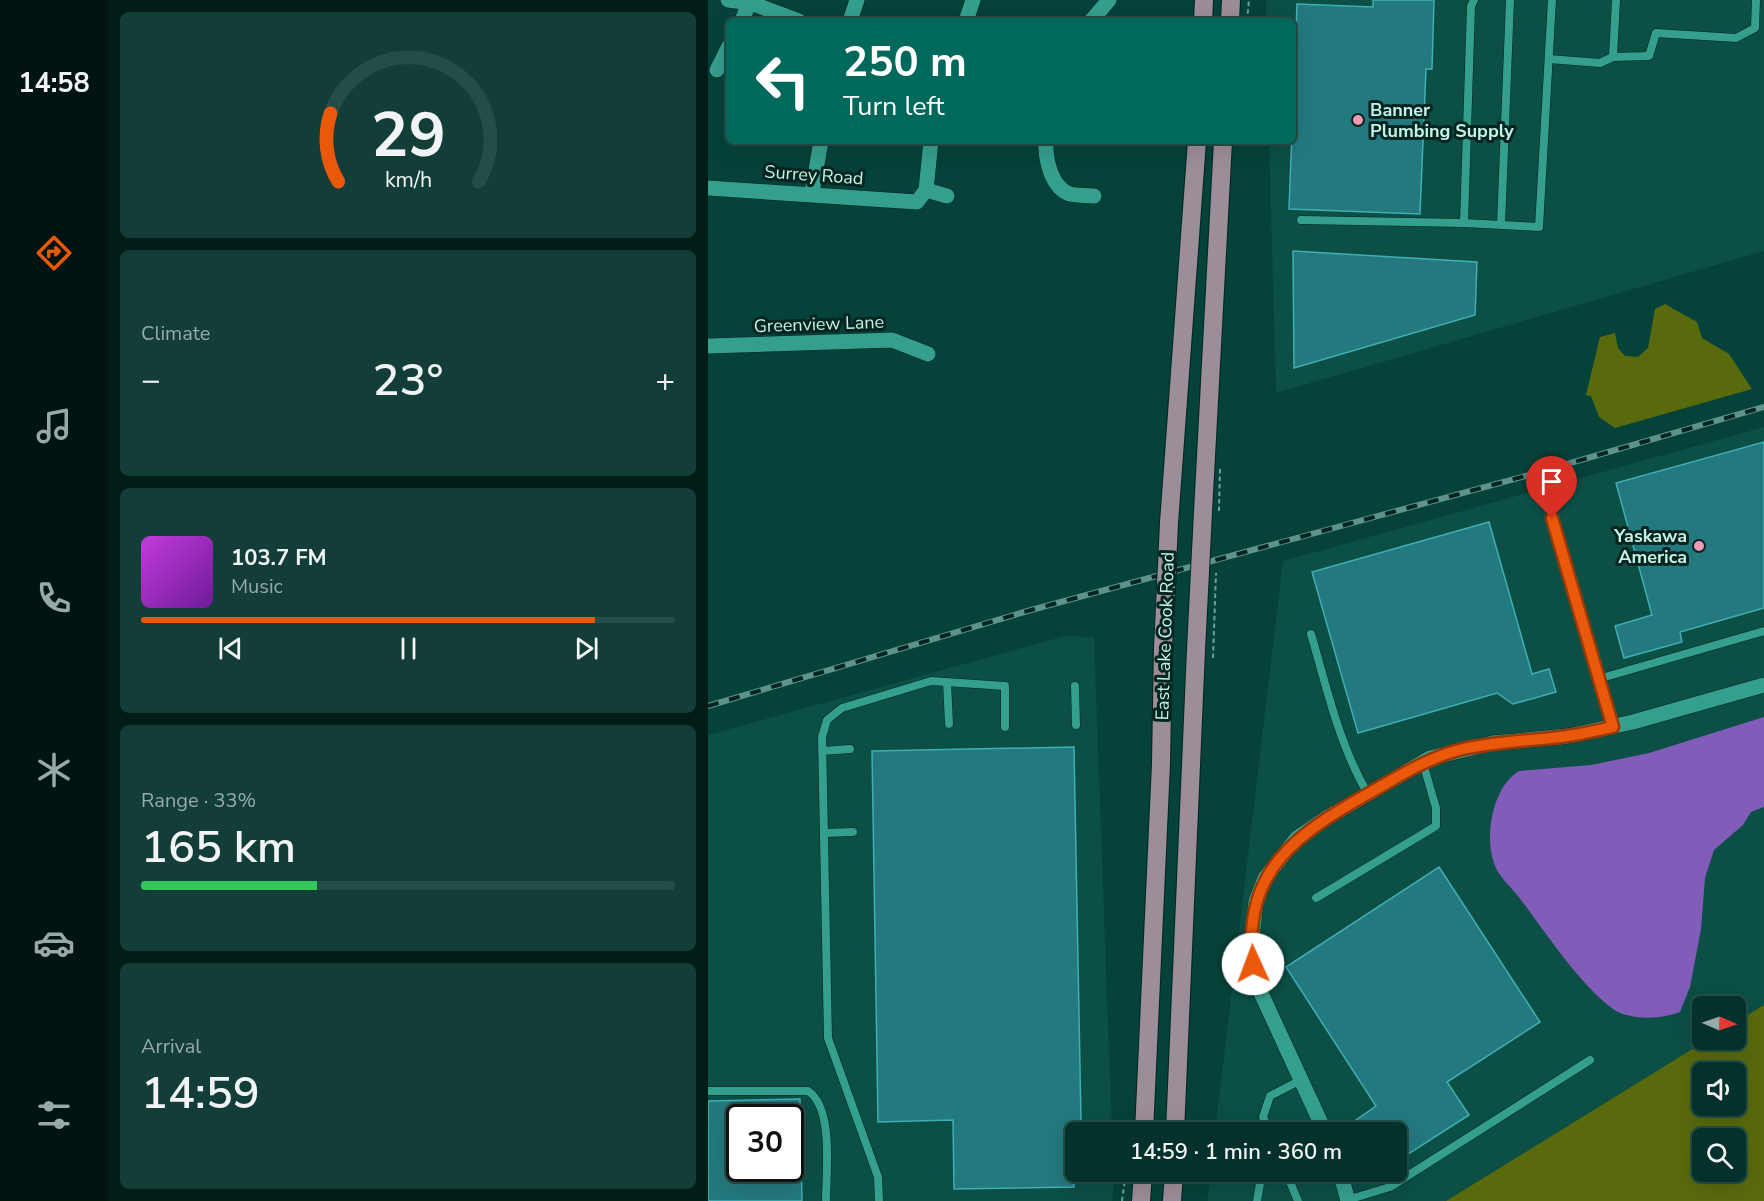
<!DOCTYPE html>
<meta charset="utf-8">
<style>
:root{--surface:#04322b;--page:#123e37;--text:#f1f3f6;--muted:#97aaa9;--line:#254d47;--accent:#ea580c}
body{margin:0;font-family:"Nunito Sans",sans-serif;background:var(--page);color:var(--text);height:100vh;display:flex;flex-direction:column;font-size:22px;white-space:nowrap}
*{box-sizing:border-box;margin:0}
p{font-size:20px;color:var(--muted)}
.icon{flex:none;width:33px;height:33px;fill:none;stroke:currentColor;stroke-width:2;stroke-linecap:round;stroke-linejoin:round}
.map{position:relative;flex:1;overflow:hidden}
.side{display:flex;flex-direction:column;gap:12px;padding:12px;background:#021c18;width:600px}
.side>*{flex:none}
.banner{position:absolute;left:18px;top:18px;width:570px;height:126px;border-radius:9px;box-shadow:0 6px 24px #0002,0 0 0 2px var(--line);background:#00695c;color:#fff;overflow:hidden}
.needle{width:39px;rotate:92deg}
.buttons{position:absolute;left:984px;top:996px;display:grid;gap:12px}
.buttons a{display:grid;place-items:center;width:54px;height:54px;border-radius:9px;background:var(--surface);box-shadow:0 6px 24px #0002,0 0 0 2px var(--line);font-size:30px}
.speed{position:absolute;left:18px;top:1104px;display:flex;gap:12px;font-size:30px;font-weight:700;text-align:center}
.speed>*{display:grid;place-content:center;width:78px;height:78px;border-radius:50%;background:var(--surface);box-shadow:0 6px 24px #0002,0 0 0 2px var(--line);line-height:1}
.speed .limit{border:3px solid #111;border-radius:9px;background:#fff;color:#111}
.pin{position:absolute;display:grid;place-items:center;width:51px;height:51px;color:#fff;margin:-62px -26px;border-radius:50% 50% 50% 0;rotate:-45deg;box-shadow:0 0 6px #0007}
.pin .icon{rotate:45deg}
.me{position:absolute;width:66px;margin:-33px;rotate:358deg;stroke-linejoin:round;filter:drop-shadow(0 0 4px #0008)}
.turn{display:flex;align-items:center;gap:21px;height:126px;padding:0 18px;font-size:27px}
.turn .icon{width:78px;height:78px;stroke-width:2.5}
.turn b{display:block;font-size:42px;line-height:51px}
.big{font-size:45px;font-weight:600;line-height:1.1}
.side .card{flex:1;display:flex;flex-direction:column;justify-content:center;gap:9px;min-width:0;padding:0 21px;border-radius:9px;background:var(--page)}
.side .dial{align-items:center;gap:0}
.dial svg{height:156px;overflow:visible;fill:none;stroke:var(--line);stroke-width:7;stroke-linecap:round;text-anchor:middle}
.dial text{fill:var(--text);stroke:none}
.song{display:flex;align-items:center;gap:18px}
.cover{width:72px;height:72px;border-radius:9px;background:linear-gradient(135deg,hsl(290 70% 55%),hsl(280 70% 35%))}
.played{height:6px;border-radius:3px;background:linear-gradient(90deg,var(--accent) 85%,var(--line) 85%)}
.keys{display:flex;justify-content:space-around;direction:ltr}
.heat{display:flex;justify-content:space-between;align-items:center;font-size:33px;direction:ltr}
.charge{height:9px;border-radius:4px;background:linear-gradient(90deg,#34c759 33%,var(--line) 0)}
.trip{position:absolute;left:357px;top:1122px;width:342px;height:60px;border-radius:9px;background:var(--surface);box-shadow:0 6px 24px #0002,0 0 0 2px var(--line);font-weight:600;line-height:60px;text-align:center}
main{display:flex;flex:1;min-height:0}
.dock{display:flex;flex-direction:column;width:108px;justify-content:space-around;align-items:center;background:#021411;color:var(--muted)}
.dock .icon{width:42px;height:42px}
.dock .current{color:var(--accent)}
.dock b{font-size:27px;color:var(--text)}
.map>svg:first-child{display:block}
.built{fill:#0b4f45;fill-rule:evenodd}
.green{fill:#596a0e;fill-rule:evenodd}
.water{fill:#815cb8}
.building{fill:#24797e;stroke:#40aeb5;stroke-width:1.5;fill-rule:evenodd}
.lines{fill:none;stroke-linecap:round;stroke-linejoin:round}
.lane-casing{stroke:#042520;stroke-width:9}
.street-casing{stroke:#042520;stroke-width:16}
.primary-casing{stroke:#042520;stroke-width:20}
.path{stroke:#6ca198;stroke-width:2;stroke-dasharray:4.5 3;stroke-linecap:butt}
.lane{stroke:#359f8e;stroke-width:8}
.street{stroke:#359f8e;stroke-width:15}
.primary{stroke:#9c8e99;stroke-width:18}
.rail-casing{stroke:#5d938a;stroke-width:6}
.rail{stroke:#042520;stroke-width:4;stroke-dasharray:11;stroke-linecap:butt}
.primary-bridge-casing{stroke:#042520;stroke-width:20;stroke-linecap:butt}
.path-bridge{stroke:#6ca198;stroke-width:2;stroke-dasharray:4.5 3;stroke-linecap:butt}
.primary-bridge{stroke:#9c8e99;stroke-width:18}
.route-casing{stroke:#983908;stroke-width:15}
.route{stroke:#ea580c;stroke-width:10}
.poi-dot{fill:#f19ab4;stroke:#042520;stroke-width:2}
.labels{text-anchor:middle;stroke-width:6;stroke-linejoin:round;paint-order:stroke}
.poi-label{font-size:18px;font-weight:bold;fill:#c4f2e8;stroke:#042520;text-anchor:start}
.street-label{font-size:18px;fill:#c4f2e8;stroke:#042520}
</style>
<main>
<nav class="dock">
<b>14:58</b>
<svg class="icon current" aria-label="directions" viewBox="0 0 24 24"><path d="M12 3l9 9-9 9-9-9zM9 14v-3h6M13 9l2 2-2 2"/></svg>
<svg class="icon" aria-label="music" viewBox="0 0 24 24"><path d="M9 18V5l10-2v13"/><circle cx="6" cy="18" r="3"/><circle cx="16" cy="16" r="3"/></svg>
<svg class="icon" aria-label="phone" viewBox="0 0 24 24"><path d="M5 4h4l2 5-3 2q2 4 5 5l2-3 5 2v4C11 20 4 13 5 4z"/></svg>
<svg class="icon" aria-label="climate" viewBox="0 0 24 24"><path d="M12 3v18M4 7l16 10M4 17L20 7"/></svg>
<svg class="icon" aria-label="car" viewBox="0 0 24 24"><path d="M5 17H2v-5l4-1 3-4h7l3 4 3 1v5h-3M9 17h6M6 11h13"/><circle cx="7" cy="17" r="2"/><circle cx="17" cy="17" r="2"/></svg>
<svg class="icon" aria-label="filters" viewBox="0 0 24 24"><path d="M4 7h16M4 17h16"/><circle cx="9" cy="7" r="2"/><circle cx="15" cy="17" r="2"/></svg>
</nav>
<section class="side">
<div class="card dial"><svg viewBox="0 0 100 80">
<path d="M14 69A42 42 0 1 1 86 69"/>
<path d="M14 69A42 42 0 0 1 10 34" stroke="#ea580c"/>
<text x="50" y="56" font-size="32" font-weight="700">29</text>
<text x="50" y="72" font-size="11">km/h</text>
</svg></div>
<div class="card"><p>Climate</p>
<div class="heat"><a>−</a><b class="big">23°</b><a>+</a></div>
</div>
<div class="card">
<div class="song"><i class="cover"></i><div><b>103.7 FM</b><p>Music</p></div></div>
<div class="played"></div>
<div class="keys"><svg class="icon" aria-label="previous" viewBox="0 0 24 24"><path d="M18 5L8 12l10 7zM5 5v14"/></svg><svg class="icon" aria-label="pause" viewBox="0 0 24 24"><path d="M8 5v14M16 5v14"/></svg><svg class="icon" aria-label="next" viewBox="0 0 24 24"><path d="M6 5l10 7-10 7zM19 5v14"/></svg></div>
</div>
<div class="card"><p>Range · 33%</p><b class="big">165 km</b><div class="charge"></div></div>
<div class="card"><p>Arrival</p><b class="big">14:59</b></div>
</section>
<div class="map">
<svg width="1056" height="1201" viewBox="0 0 1056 1201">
<rect width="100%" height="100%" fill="#054239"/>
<g class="built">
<polygon points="558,0 1056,0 1056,251 568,393 561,141 585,141 585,21 558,21"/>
<polygon points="1056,427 1056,1005 1028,1022 1028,1006 994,1006 994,1040 999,1040 738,1201 499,1201 503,1172 688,1172 688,1132 507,1132 575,561"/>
<path d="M357 636 386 637 404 1132H368V1172H406L405 1201H0V735ZM32 1118H82V1168H32Z"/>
</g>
<g class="green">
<polygon points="957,304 989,322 994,338 1021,354 1044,389 907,428 891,417 883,396 878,395 892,337 907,333 910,348 917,356 930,357 940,348 947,309"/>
<path d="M1056 1005V1201H738L999 1040H1028V1022ZM994 1072H1028V1106H994ZM994 1138H1028V1172H994Z"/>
</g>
<path class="water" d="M1056 717V807L1043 812 1035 825 1006 850 997 878 993 929 982 987 972 1012C955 1019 922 1021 905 1009 870 983 837 931 810 896 803 887 789 875 786 863 776 836 785 786 811 771L883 765 941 753Z"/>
<g class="building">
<polygon points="665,0 726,0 724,69 718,69 712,214 581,209 589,4 665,7"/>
<polygon points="585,251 769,262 767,315 586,368"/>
<polygon points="1056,442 1056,608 972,632 974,642 916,658 907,626 944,615 908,483"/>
<polygon points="781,522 824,674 841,669 848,692 805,704 789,693 650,733 604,572"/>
<polygon points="366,747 373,1121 364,1121 366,1187 246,1189 245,1120 170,1122 164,751"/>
<polygon points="731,867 832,1022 739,1082 761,1115 688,1162 688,1132 656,1132 648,1120 668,1106 578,967"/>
<path d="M92 1099 94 1201H0V1101ZM32 1118H82V1168H32Z"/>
</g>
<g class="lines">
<defs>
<g id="lane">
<polyline points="905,57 941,56 948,33 1028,38 1047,28 1048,0"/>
<polyline points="841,59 892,63 905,57 908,0"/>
<polyline points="593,220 756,223 763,6 766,0"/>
<polyline points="756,223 831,227 844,0"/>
<polyline points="793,225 802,0"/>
<polyline points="844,518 890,679"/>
<path d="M603 634C619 688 631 745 660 794"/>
<polyline points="239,682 241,724"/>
<polyline points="367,686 368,725"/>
<polyline points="905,727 890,679 1056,631"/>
<polyline points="114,751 142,749"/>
<polyline points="116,833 145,832"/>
<polyline points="608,898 728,826 728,808 715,763"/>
<path d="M0 1091H100C126 1108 118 1172 118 1201"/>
<polyline points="562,1132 555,1117 562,1096 593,1080"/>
<polyline points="578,1172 590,1201"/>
<polyline points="639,1200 682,1187 882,1060"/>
<polyline points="171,1201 170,1177 120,1038 114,737 119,720 134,708 223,681 297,686 297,727"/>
<polyline points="549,1201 554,1172"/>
</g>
<g id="street">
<polyline points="20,0 43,3 91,21"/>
<polyline points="34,21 42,0"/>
<polyline points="142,21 149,0"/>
<polyline points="258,21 265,0"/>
<polyline points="383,21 401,0"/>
<polyline points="9,70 21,46"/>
<path d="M338 141C337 158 343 188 362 194 370 196 379 195 386 196"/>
<polyline points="0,188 209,202 218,190 223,141"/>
<polyline points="218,190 239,196"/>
<polyline points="104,193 113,141"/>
<polyline points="0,346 184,340 220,354"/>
<polyline points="617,1132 547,980 543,949 548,901 557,878 589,838 620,817 722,758 785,743 860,736 925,722 1056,685"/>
<polyline points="632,1172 640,1201"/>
</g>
<g id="primary">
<polyline points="495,21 496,0"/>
<polyline points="522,21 523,0"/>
<polyline points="495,512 515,141"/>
<polyline points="461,523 489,141"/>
<polyline points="436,1132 453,764 455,648"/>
<polyline points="467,1132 488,650"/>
<polyline points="433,1201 435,1172"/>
<polyline points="464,1201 466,1172"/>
</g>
</defs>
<use href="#lane" class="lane-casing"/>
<use href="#street" class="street-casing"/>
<use href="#primary" class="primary-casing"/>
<g class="path">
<polyline points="539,21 541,0"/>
<polyline points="414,1201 418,1172"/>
</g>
<use href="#lane" class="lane"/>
<use href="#street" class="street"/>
<use href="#primary" class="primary"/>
<defs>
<polyline id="rail" points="0,706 316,612 821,475 1056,407"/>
</defs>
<use href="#rail" class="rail-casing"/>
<use href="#rail" class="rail"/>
<defs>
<g id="primary-bridge">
<polyline points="455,648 461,523"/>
<polyline points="488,650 495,512"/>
</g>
</defs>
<use href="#primary-bridge" class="primary-bridge-casing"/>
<g class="path-bridge">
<polyline points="511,511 512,466"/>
<polyline points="505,658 508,573"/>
</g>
<use href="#primary-bridge" class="primary-bridge"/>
</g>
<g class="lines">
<defs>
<path id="route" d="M545 964C534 869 590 833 665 791 693 775 720 758 751 750 787 741 824 741 860 736 875 734 890 730 905 727L844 518"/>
</defs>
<use href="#route" class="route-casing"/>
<use href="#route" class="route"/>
</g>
<g class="poi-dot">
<circle cx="650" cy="120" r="6"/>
<circle cx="991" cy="546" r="6"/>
</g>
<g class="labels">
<g class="poi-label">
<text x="662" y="116">Banner<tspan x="662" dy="21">Plumbing Supply</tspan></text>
<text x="979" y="542" text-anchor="end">Yaskawa<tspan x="979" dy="21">America</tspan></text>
</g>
<g class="street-label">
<text transform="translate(106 175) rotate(4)" y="6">Surrey Road</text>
<text transform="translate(111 324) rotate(-2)" y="6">Greenview Lane</text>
<text transform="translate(457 636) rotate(-88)" y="6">East Lake Cook Road</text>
</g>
</g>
</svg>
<div class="buttons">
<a><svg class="needle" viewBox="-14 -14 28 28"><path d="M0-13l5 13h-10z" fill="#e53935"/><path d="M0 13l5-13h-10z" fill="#97aaa9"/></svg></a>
<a><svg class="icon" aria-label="sound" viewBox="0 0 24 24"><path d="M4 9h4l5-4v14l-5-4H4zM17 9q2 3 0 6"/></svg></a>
<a><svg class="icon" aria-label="search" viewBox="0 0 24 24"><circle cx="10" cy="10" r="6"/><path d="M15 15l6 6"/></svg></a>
</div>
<div class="speed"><div class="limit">30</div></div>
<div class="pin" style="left:844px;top:518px;background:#d93025"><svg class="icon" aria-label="arrive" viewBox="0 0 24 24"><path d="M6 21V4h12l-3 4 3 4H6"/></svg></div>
<svg class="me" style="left:545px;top:964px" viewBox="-20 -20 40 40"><circle r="19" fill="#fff"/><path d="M0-13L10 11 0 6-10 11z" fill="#ea580c"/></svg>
<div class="trip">14:59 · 1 min · 360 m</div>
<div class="banner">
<div class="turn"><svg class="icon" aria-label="left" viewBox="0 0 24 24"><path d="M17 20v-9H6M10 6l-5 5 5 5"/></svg><div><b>250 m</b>Turn left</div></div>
</div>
</div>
</main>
